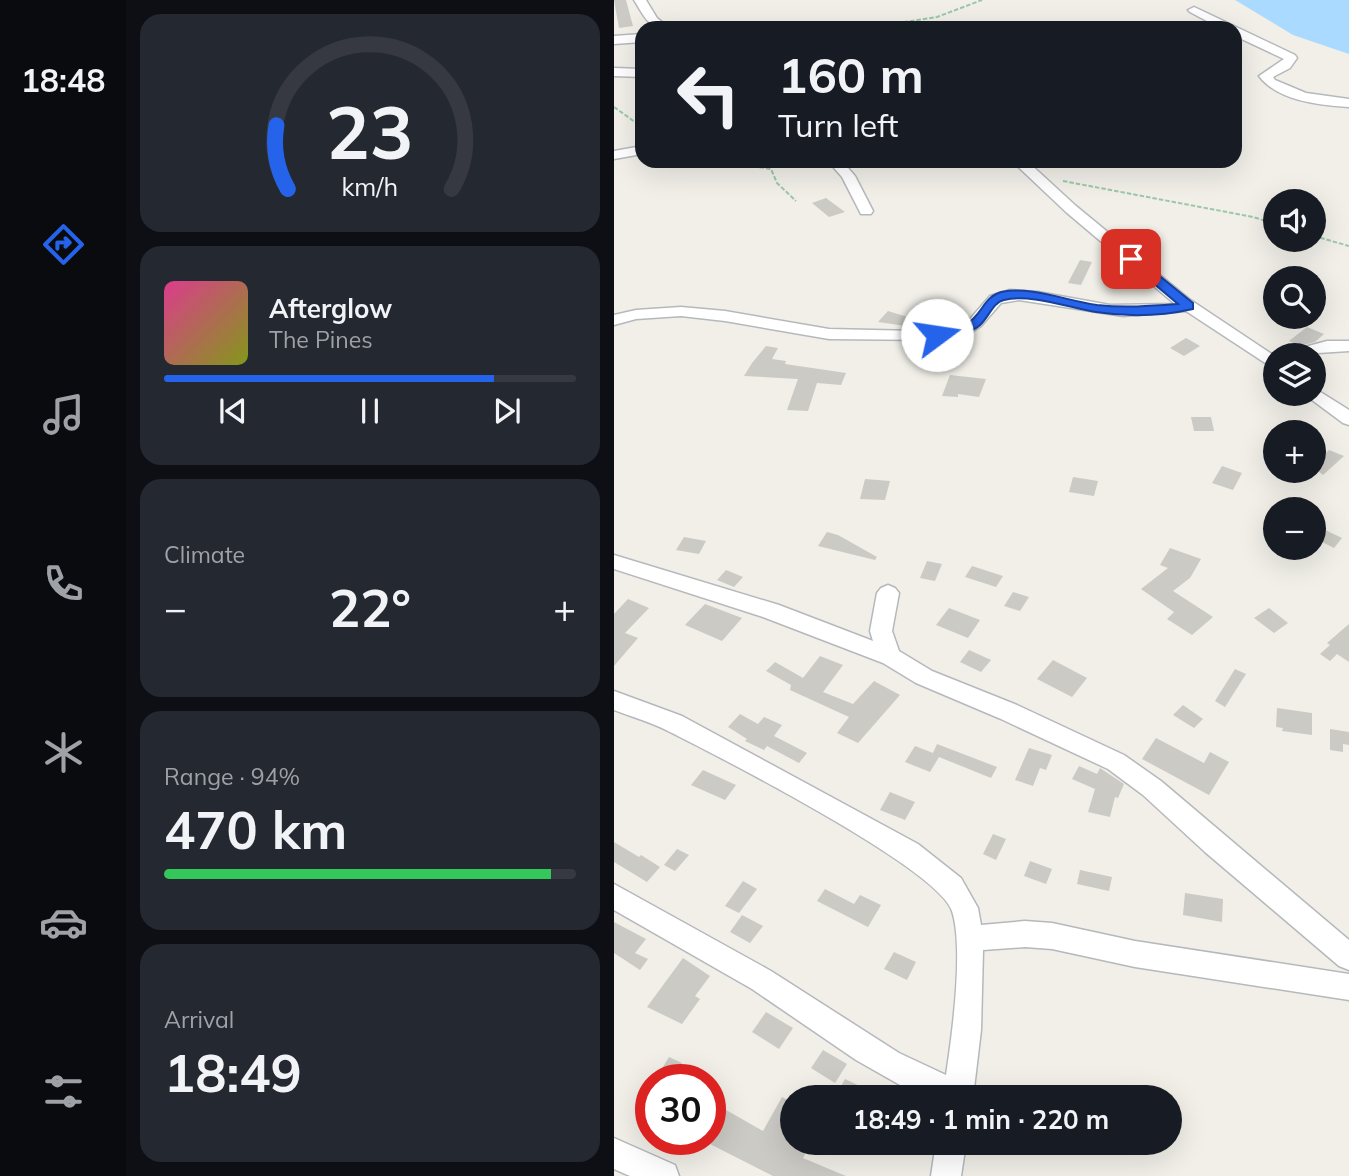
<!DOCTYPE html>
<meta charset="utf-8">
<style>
:root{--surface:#171b24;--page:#242831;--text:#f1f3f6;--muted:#9ea1a6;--line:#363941;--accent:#2563eb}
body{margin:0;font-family:Mulish,sans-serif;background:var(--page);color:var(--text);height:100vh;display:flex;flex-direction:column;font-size:26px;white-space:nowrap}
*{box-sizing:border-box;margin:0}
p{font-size:23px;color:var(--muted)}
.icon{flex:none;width:38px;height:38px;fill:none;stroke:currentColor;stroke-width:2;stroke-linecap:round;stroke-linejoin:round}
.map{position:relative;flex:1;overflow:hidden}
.sheet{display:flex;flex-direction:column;gap:14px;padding:14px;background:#0d0f14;width:488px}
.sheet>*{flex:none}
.guide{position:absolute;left:21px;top:21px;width:607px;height:147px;border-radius:21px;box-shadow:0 7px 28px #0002;background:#171b24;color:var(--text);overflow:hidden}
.buttons{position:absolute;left:649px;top:189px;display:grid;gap:14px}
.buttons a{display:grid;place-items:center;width:63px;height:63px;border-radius:50%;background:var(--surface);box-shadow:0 7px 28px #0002;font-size:35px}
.speed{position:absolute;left:21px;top:1064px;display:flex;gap:14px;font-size:35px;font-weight:700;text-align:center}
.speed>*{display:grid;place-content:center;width:91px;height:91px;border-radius:50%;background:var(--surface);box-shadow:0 7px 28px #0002;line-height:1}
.speed .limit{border:10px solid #d22;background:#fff;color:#111}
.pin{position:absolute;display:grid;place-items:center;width:60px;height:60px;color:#fff;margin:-30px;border-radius:14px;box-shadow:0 4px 10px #0006}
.me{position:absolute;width:77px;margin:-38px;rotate:76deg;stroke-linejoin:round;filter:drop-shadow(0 0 5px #0008)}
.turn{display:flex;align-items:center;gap:24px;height:147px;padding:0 28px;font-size:32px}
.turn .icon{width:91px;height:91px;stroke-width:2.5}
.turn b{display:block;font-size:49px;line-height:60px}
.big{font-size:52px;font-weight:700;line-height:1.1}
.sheet .tile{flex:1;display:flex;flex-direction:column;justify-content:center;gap:10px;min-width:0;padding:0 24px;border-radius:21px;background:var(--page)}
.sheet .dial{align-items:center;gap:0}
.dial svg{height:182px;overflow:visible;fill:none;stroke:var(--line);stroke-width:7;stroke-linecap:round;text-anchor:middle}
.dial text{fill:var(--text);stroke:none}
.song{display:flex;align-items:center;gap:21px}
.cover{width:84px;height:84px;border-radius:10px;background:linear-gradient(135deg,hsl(330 70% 55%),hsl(70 70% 35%))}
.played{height:7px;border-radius:4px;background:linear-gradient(90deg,var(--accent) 80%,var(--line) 80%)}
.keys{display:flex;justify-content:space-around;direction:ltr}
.heat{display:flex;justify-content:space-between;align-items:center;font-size:38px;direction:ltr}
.charge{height:10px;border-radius:5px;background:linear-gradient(90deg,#34c759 94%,var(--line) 0)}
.trip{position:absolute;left:166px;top:1085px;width:402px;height:70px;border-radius:35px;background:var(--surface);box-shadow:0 7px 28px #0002;font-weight:700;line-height:70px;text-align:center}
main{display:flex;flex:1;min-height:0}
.tab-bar{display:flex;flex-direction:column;width:126px;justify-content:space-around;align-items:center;background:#090b0e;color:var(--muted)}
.tab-bar .icon{width:49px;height:49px}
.tab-bar .active{color:var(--accent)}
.tab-bar b{font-size:32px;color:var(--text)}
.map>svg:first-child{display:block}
.water{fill:#aadaff}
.building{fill:#cccac5}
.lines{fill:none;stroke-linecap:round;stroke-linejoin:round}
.minor-casing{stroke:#b5b8bc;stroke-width:3}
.path{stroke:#9cc7a9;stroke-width:2;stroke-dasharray:4.5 2;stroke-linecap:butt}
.minor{fill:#fff;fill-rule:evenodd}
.route{fill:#2563eb;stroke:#184099;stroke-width:2}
</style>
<main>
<nav class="tab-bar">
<b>18:48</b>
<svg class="icon active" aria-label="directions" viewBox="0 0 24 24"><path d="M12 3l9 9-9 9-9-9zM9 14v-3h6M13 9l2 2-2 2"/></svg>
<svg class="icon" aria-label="music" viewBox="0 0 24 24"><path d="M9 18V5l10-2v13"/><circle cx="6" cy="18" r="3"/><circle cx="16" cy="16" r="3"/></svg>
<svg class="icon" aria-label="phone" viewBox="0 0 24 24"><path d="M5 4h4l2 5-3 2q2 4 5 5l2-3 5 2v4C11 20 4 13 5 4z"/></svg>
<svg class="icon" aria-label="climate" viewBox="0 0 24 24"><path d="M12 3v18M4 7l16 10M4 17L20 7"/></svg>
<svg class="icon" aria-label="car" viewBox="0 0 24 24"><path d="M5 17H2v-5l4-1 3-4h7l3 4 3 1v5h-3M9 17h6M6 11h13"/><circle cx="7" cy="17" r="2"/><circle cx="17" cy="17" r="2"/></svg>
<svg class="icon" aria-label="filters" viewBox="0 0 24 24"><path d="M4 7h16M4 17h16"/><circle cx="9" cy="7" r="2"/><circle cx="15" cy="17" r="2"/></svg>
</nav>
<section class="sheet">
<div class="tile dial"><svg viewBox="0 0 100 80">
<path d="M14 69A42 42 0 1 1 86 69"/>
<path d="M14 69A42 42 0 0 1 9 41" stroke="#2563eb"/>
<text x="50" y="56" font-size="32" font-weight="700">23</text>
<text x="50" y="72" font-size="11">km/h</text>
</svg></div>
<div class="tile">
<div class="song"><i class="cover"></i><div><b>Afterglow</b><p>The Pines</p></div></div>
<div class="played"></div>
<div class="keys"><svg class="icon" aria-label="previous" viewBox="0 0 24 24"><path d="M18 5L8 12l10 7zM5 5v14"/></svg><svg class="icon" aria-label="pause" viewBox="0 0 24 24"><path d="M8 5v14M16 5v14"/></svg><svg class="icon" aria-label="next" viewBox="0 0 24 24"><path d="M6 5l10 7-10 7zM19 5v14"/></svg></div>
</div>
<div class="tile"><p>Climate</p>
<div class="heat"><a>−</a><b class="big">22°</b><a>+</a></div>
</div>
<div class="tile"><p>Range · 94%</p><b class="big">470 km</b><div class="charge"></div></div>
<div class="tile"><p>Arrival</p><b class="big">18:49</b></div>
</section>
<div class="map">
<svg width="735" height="1176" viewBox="0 0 735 1176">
<rect width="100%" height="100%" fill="#f1efe8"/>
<polygon class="water" points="621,0 735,0 735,54 679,35"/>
<g class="building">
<polygon points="0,0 12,0 19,26 5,28"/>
<polygon points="212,198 231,212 215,217 198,203"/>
<polygon points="466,260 478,262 467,285 454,283"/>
<polygon points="274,311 307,321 306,328 264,322"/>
<polygon points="693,327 710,334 701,342 686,346 675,341"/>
<polygon points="572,338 586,346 570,356 556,348"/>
<polygon points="152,346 164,348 158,359 172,361 171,364 232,373 227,385 203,383 194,411 173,410 184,379 130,376 138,363"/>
<polygon points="336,375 372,379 365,397 344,394 344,397 328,396"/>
<polygon points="577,417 597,417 600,431 580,431"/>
<polygon points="715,450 730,456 709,475 700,468 700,464"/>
<polygon points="608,466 628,473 619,490 598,483"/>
<polygon points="459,477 484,481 480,496 455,492"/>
<polygon points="251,479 276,481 271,500 246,499"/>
<polygon points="705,527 728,538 720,548 700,538 700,533"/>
<polygon points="213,532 224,535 263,557 261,560 204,546"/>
<polygon points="70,537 92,541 85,554 62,550"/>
<polygon points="556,548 587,559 576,578 559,591 599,617 578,635 553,619 560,612 527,589 554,568 546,565"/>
<polygon points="313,561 328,564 321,581 306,578"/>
<polygon points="358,566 389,576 382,587 351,577"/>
<polygon points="112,570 129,577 120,587 103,580"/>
<polygon points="399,592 415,597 406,611 390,606"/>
<polygon points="14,599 35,608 11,633 24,638 0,666 0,614"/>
<polygon points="91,604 128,618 108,641 71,625"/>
<polygon points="335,608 366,620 354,638 322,625"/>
<polygon points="655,608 674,623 660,633 640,618"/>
<polygon points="735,624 735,662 723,654 716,661 706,654 716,645 713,643"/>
<polygon points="355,650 377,660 367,672 346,662"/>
<polygon points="206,656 229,665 209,692 239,704 260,681 286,695 244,743 223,733 235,717 176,690 177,685 152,671 161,662 189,678"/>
<polygon points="439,660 473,678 458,697 423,679"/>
<polygon points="621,669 632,674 611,707 601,701"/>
<polygon points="569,705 589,719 580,728 559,715"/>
<polygon points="663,708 698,713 698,735 668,731 669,728 662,727"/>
<polygon points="126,714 144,724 150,717 168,725 160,736 193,753 185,763 153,746 150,750 131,741 133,739 114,727"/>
<polygon points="716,729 735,732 735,745 729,744 729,752 716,750"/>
<polygon points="542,738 590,763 596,752 615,762 595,795 528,759"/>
<polygon points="323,744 383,767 377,778 325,757 316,772 291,762 301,746 319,753"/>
<polygon points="415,748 438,755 432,770 426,768 419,786 401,780"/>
<polygon points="465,766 483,774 486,768 510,784 504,798 501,797 496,817 474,812 481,789 458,779"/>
<polygon points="89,770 122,785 111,800 77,785"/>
<polygon points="276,792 301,802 291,820 266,810"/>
<polygon points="379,834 392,839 382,860 369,854"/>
<polygon points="0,842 25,857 27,855 46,867 33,882 0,862"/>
<polygon points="63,849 75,855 61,871 50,865"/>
<polygon points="416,861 438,869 432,884 410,876"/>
<polygon points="466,870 498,877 495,891 463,884"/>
<polygon points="129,881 143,889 125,913 111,906"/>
<polygon points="211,889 240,904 246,895 267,905 254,927 203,901"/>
<polygon points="571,893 609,899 608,922 569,915"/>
<polygon points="128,915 149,926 136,943 116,932"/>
<polygon points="0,922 32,939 21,953 34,959 26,970 0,953"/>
<polygon points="280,952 302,962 293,980 270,969"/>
<polygon points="69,958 96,976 81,996 86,999 68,1024 33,1007"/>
<polygon points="152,1012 179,1028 165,1049 138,1032"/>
<polygon points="209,1050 233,1064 221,1083 197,1068"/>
<polygon points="55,1057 68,1063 58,1080 41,1080"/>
<polygon points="231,1079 248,1087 243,1097 221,1097"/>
<polygon points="168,1097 178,1102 178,1143 197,1143 189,1158 232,1176 159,1176 96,1144 96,1121 105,1106 149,1131"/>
</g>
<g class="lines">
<defs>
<g id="minor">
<path d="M20 0H32L43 18 55 28C33 28 31 17 20 0Z"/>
<path d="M580 7 681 55 683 58 676 68 659 77 661 80 692 93 735 99V107C705 105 664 101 645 76L670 59 621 36V28H606L576 12 574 10Z"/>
<polygon points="28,34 28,42 0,44 0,36"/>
<polygon points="0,68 28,69 28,77 0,76"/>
<polygon points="28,146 28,154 0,159 0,151"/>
<polygon points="214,161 228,161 241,176 259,211 257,214 247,214 228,177"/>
<polygon points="398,161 413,161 462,206 575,299 662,357 662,370 572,311 509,316 405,300 387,303 367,326 353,335 320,340 215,339 111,321 67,316 22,319 0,325 0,315 22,310 67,307 111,311 215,329 303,331 342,327 356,319 376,296 396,290 424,292 496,305 561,304 452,212"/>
<polygon points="713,341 735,341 735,351 673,355 676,351"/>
<polygon points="700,388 735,410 735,425 729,423 694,397 692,394 700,394"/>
<polygon points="0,555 165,605 259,641 256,631 263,593 267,588 274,585 281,588 285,593 278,631 285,651 318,671 403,705 510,755 547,781 735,940 735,970 725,966 591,852 529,795 494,769 387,719 302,683 269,663 149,617 0,569"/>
<path d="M0 691 68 716 304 844 347 878 364 908 367 925 411 921 438 923 521 941 735 974V1000L521 967 438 949 411 947 369 950 367 1030 359 1097H313L286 1085 242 1060 138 989 0 910V884L157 971 285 1053 332 1075C338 1036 350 948 338 911 324 868 104 756 54 731 37 722 18 717 0 710Z"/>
<polygon points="0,1138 61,1165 65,1176 16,1176 0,1169"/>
<polygon points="322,1143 352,1143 347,1176 317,1176"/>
</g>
</defs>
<use href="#minor" class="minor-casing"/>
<g class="path">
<polyline points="251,28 323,17 368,0"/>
<polyline points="0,107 28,127"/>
<polyline points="107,161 157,169 163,183 182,201"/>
<polyline points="449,181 639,217 662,224"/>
<polyline points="700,236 735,246"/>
</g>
<use href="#minor" class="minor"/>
</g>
<path class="route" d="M513 256H521L579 303V309C548 316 514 317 482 312 456 308 415 293 390 300 379 302 374 319 365 326 355 334 336 336 323 339L317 335C327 327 341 329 352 324 368 316 369 297 387 292 418 286 453 301 483 305 511 308 537 306 564 304L513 261Z"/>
</svg>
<div class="buttons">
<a><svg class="icon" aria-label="sound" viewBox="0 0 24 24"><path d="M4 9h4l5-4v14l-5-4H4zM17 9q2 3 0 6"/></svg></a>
<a><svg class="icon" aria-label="search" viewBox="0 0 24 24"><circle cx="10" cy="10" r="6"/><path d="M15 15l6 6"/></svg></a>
<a><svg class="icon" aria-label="layers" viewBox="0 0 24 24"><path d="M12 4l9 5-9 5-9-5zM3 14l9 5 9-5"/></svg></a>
<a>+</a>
<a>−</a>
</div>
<div class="speed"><div class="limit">30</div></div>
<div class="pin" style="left:517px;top:259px;background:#d93025"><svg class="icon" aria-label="arrive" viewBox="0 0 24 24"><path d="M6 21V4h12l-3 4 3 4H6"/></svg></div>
<svg class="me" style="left:323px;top:335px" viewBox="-20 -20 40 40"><circle r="19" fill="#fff"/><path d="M0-13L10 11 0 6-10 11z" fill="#2563eb"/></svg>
<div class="trip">18:49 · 1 min · 220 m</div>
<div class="guide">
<div class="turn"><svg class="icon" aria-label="left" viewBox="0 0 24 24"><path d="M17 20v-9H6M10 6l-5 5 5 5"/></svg><div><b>160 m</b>Turn left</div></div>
</div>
</div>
</main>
